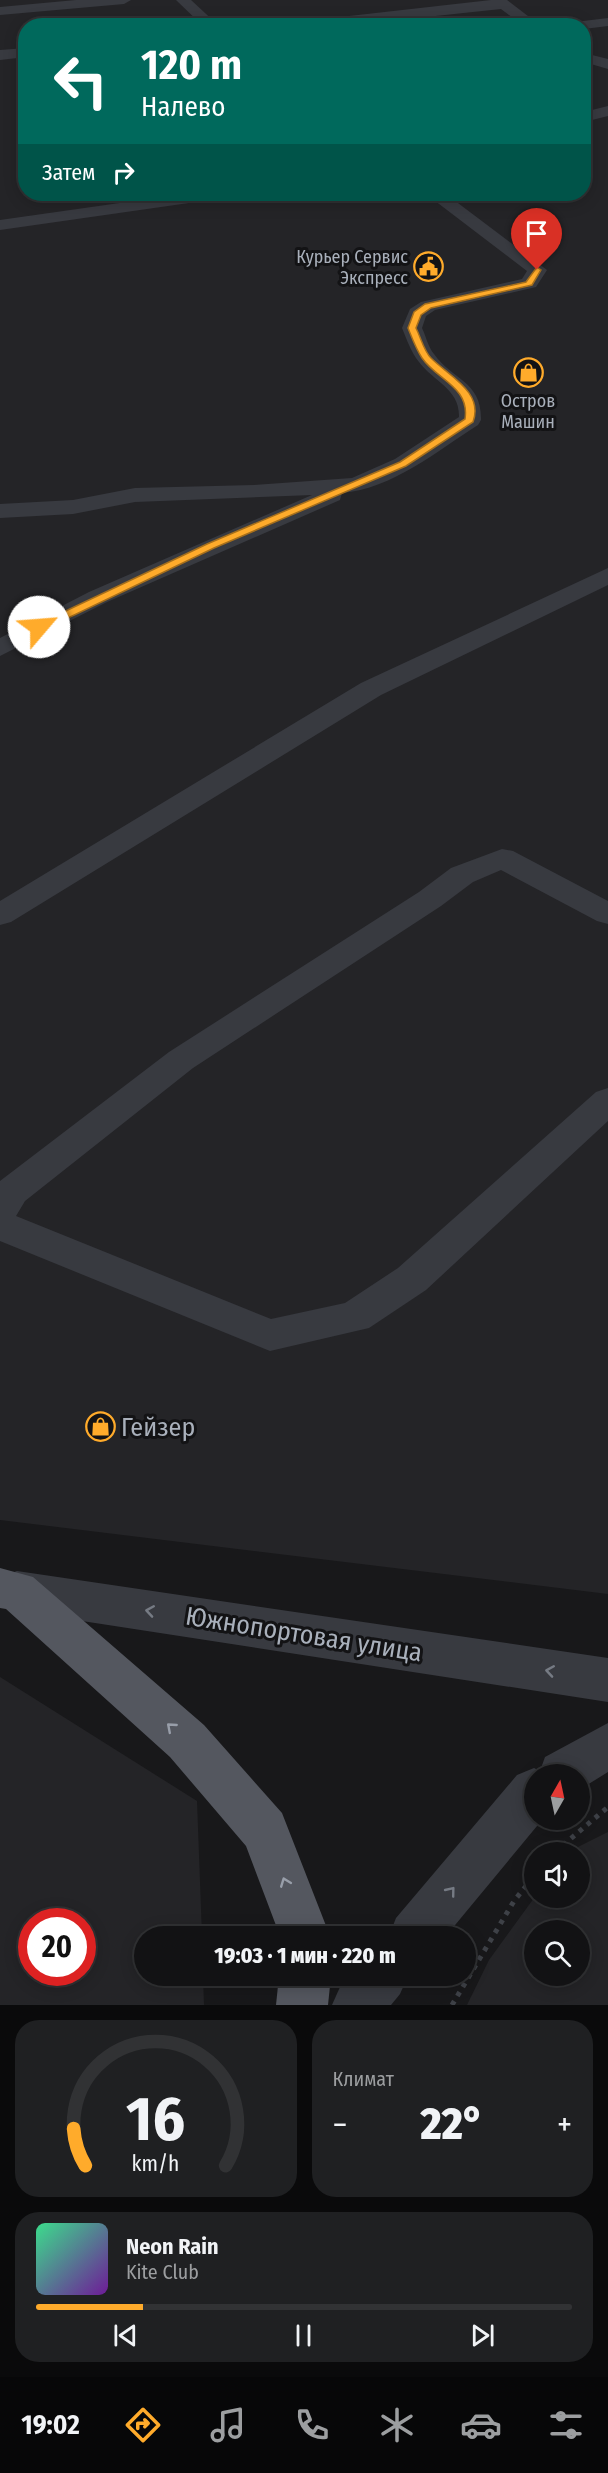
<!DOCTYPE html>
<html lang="ru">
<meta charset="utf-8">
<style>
:root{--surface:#121214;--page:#1f2022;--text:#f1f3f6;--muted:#9c9ea0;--line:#313234;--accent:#ffab2b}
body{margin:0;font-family:"Fira Sans Condensed",sans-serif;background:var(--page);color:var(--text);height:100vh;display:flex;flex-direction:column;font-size:22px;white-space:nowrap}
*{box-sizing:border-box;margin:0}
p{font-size:20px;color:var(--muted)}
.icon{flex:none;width:33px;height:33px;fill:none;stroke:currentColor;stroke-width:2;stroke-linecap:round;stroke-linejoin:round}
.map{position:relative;height:2005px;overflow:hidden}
.details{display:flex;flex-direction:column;gap:15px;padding:15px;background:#0a0a0b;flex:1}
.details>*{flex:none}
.guide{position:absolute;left:18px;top:18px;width:573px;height:183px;border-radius:24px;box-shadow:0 3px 15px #0003,0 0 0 2px var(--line);background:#00695c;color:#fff;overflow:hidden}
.needle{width:39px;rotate:9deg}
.fabs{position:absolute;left:524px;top:1764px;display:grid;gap:12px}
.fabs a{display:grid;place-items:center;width:66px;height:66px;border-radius:50%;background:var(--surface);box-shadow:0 3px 15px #0003,0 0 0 2px var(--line);font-size:30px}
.speed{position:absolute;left:18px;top:1908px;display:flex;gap:12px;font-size:30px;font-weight:700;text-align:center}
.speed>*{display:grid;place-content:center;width:78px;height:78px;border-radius:50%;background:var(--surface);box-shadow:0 3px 15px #0003,0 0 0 2px var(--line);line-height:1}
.speed .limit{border:9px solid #d22;background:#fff;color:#111}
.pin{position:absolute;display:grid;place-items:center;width:51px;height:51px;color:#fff;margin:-62px -26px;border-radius:50% 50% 50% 0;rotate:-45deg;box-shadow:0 0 6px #0007}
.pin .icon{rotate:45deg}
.me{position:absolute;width:66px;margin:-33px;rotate:63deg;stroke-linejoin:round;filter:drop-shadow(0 0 4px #0008)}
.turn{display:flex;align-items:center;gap:21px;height:126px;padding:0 24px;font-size:27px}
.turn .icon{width:78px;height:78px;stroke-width:2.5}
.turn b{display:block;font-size:42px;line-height:51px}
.then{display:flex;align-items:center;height:57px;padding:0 24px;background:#0003;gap:12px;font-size:22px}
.big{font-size:45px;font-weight:800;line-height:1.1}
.details .card{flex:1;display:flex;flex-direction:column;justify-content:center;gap:9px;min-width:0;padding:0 21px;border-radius:24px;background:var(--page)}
.details .dial{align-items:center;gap:0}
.dial svg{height:156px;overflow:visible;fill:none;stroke:var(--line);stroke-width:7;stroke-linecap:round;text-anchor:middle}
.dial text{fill:var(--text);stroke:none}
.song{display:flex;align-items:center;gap:18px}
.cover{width:72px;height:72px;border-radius:9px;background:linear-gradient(135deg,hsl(150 70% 55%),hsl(280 70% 35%))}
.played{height:6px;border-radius:3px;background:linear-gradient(90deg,var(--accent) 20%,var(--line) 20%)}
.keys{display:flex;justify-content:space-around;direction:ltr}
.heat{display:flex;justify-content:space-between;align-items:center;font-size:33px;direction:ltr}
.details .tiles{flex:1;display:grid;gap:15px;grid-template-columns:1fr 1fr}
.card:last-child{grid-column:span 2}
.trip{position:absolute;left:134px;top:1926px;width:342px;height:60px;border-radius:30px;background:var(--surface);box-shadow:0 3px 15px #0003,0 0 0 2px var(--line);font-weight:800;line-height:60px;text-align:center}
.tab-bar{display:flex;height:96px;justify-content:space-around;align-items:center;background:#070708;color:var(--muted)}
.tab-bar .icon{width:42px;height:42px}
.tab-bar .on{color:var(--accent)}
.tab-bar b{font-size:27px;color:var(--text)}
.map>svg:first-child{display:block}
.built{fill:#242427;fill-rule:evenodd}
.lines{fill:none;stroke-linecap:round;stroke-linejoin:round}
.path{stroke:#3e4147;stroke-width:5;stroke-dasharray:4.5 6;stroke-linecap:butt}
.minor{fill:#383a40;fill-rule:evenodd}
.major{fill:#54575f;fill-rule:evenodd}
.oneway{stroke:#767b84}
.oneway2{stroke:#989ea9}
.route{fill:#ffab2b;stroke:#a66f1c;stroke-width:1.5}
.labels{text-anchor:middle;stroke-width:6;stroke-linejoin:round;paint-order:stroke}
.far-poi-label{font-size:18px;fill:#a9b0bb;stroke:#131315;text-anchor:end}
.near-poi-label{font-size:26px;fill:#a9b0bb;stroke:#131315;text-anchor:start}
.near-street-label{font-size:26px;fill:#a9b0bb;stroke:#131315}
</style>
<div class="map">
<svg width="608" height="2005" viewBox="0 0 608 2005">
<rect width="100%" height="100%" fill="#18181a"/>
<g class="built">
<path d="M0 0H608V1594L0 1520ZM26 26H584V194H26Z"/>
<path d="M0 1677 197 1801 202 1936H144V1976H203L204 2005H0ZM32 1922H82V1972H32Z"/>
<path d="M608 1832V2005H467L489 1960 534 1898H579V1852H568ZM579 1930V1976H534V1930Z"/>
</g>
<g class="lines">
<g class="path">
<polyline points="555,1852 608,1807"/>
<polyline points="452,2005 514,1901 534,1876"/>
</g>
<g class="minor">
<polygon points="76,0 131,0 124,4 0,15 0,7"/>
<polygon points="176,0 191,0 219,26 203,26"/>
<polygon points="491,0 507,0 541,26 524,26 501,9 342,26 289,26 296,22"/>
<polygon points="608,18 608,26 584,29 584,26 568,26 575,22"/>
<polygon points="26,48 26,57 0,60 0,50"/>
<polygon points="584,53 608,59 608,69 584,62"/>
<polygon points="608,106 608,116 584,122 584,112"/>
<polygon points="183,194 226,194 217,199 0,230 0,220"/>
<path d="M426 194H446L547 270 536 287 435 310 426 316 422 328C426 336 428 347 434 354 452 380 482 381 481 420L478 425C437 451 392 489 342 493L340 500 107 602 0 656V638L89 592 312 495 135 502 73 514 0 518V504L73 500 135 488 254 485 352 478 395 459 459 417C460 389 434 382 419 362 411 352 407 340 402 328L410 309 421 302 522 279 527 271Z"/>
<polygon points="608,568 608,585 381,695 11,922 0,925 0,901 361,683"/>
<polygon points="502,849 513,851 608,901 608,924 597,921 501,870 473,882 441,906 193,1068 25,1201 16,1216 271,1319 345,1303 398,1268 596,1092 608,1088 608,1121 426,1290 369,1328 270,1351 0,1241 0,1181 169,1052 419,892 451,868"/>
<polygon points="17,1571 608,1658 608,1702 17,1611 0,1602 1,1577"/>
<polygon points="608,1723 608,1772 579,1790 579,1774 534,1774 534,1820 542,1820 446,1936 389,1936 396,1918 517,1775 534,1768 540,1771 545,1757"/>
<polygon points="349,1976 408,1976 400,1994 391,2005 332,2005 340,1987"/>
</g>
<g class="major">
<polygon points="0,1568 33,1577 204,1725 282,1813 330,1936 280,1936 246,1846 170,1757 6,1609 0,1608"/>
<polygon points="279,1976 331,1976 328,2005 276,2005"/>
</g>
</g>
<defs><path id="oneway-chevron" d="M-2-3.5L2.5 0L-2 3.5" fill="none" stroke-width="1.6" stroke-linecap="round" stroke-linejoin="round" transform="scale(1.5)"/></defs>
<g class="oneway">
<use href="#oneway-chevron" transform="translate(150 1611) rotate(-171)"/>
<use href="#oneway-chevron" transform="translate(550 1671) rotate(-171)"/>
<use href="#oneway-chevron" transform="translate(451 1891) rotate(-51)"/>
</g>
<g class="oneway2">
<use href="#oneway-chevron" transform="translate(171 1727) rotate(-139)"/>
<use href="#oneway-chevron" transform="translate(285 1882) rotate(-111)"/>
</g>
<path class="route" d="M537 267 541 270 532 285 431 308 421 315 416 328C421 338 424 351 431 358 449 376 484 392 473 422L406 466 214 548 43 630H36V625L207 544 400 462 465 419C470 387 437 380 422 358 416 349 412 338 408 328L414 312 425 304 526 282Z"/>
<defs>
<symbol id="civic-ring" viewBox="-11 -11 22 22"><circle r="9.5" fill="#131315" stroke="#ffab2b" stroke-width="1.5"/><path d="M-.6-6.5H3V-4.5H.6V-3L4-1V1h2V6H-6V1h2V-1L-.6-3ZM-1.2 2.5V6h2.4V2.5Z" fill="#ffab2b"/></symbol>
<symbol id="shop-ring" viewBox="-11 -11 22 22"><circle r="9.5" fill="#131315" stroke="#ffab2b" stroke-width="1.5"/><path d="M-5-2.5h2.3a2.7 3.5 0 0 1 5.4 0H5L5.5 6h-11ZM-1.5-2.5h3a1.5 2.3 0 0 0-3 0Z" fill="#ffab2b"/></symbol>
</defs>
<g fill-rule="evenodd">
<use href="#civic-ring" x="412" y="250" width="33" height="33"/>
<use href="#shop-ring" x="512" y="356" width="33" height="33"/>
<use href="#shop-ring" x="84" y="1410" width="33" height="33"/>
</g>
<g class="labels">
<g class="far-poi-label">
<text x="408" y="263">Курьер Сервис<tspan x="408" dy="21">Экспресс</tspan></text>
<text x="528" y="407" text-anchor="middle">Остров<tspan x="528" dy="21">Машин</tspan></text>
</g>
<g class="near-poi-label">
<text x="121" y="1436">Гейзер</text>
</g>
<g class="near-street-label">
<text transform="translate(304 1634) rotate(9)" y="9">Южнопортовая улица</text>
</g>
</g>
</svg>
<div class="fabs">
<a><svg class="needle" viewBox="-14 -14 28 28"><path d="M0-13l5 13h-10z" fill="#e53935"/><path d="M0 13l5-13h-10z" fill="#9c9ea0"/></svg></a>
<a><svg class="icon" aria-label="sound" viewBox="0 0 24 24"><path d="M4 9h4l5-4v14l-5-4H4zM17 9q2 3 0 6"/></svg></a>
<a><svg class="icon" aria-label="search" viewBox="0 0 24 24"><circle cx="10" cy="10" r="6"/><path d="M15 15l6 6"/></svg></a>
</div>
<div class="speed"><div class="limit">20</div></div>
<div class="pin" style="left:537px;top:270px;background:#d93025"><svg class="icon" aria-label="arrive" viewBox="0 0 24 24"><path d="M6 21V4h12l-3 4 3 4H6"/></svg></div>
<svg class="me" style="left:39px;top:627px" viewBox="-20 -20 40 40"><circle r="19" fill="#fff"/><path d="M0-13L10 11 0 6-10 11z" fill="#ffab2b"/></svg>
<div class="trip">19:03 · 1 мин · 220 m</div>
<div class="guide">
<div class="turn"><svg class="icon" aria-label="left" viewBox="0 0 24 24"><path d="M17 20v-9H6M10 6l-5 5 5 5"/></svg><div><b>120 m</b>Налево</div></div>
<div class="then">Затем<svg class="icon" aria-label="right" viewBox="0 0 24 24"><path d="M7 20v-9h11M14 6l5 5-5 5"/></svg></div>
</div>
</div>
<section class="details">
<div class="tiles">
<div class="card dial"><svg viewBox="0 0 100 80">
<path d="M14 69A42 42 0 1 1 86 69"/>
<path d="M14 69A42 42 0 0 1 8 50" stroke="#ffab2b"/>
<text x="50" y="56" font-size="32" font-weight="700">16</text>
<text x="50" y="72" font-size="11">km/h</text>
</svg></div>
<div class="card"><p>Климат</p>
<div class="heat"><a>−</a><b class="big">22°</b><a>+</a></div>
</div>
<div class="card">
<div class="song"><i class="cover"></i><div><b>Neon Rain</b><p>Kite Club</p></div></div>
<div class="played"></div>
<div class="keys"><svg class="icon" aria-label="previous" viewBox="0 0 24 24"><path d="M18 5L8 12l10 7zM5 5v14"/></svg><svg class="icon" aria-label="pause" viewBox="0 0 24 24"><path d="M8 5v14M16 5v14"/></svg><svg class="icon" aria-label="next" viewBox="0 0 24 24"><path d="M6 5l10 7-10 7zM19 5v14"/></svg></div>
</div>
</div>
</section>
<nav class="tab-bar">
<b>19:02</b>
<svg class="icon on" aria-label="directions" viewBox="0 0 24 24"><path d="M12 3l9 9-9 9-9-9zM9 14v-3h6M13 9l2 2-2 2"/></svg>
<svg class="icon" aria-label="music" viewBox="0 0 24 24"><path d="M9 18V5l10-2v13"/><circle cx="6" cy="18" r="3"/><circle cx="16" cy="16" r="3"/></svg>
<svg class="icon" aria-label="phone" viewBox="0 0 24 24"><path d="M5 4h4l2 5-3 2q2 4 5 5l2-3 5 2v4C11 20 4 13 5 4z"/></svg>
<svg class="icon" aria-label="climate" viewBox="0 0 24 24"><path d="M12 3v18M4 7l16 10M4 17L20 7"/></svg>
<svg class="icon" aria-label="car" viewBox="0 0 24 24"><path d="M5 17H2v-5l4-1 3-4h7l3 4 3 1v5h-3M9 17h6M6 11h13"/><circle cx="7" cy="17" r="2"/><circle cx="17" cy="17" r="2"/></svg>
<svg class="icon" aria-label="filters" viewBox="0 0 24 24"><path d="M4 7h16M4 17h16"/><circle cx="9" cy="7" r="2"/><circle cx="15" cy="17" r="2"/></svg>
</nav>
